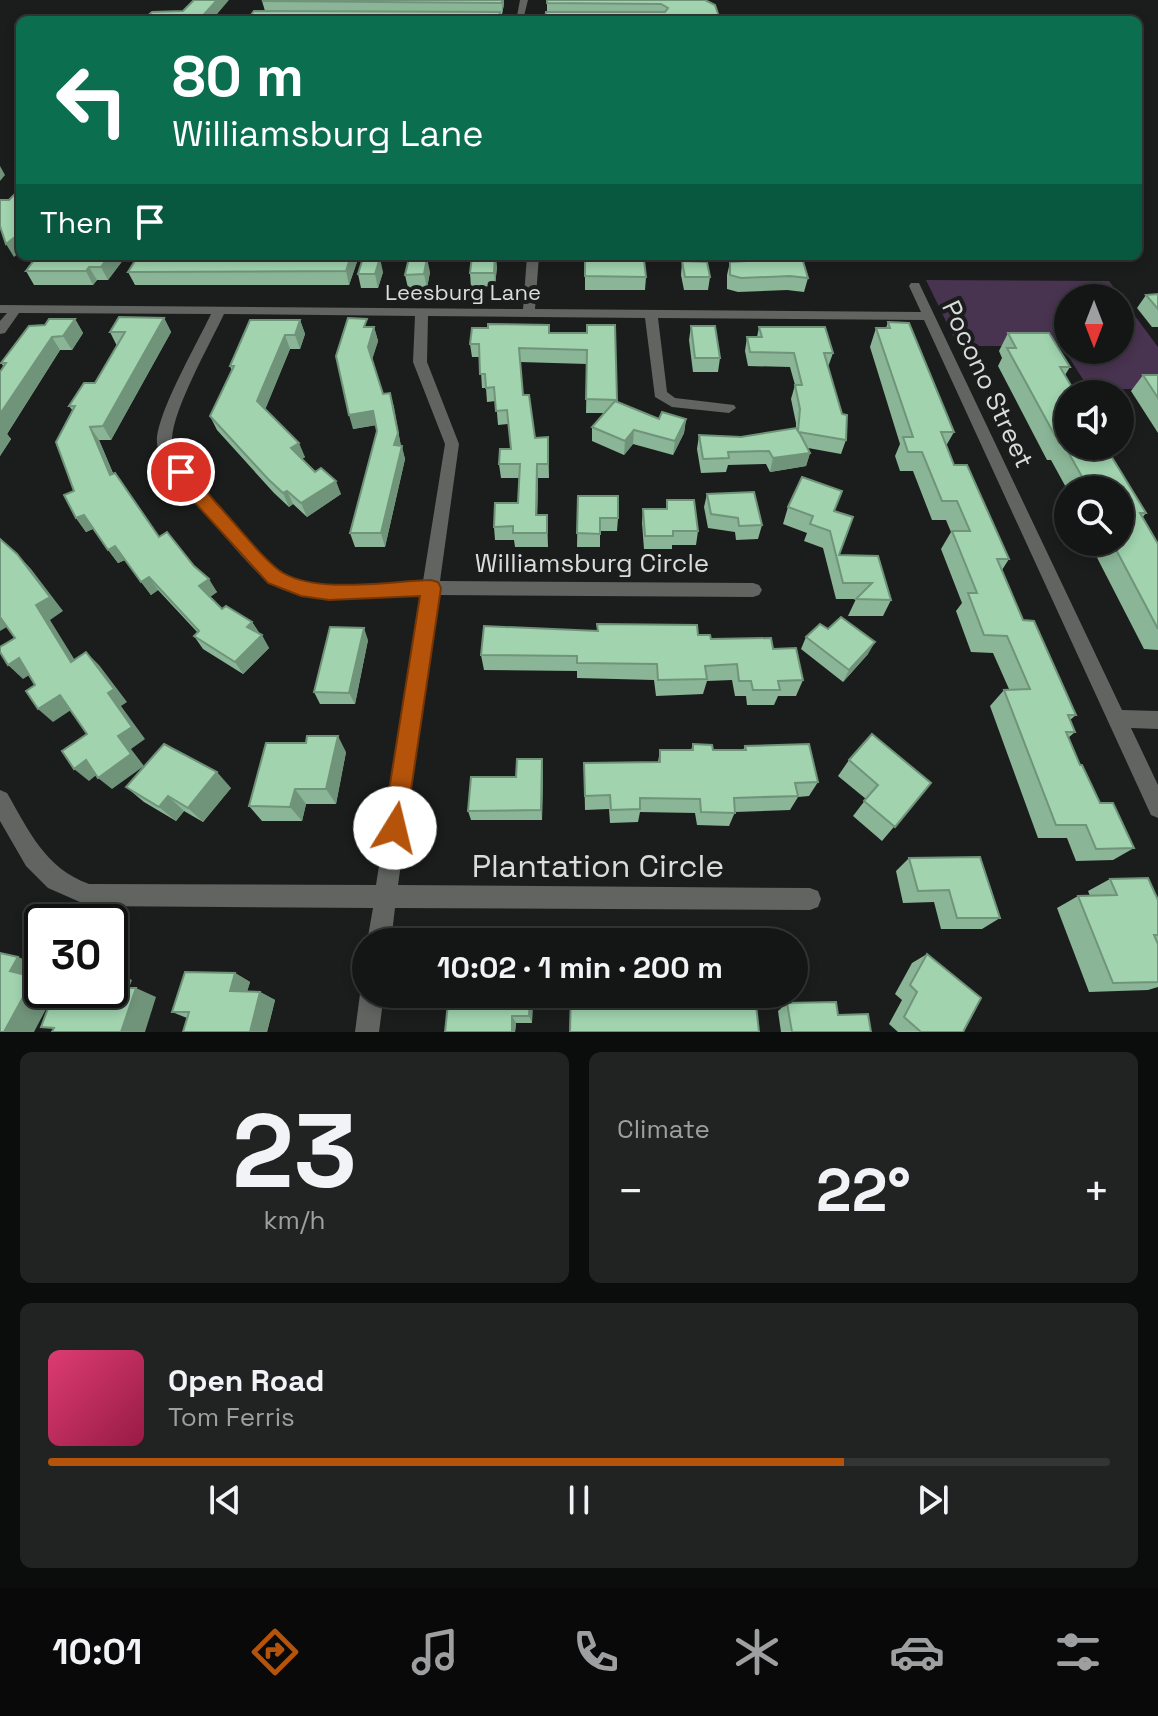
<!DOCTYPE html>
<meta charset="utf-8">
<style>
:root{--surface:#141615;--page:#212322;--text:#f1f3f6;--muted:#9d9fa0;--line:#333534;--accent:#b45309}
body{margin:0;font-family:"Space Grotesk",sans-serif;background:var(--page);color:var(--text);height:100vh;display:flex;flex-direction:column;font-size:30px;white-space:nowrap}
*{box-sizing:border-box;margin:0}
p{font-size:26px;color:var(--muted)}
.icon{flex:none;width:44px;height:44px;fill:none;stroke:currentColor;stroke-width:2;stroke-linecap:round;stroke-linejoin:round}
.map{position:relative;height:1032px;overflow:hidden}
.details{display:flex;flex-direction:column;gap:20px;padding:20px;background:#0b0c0c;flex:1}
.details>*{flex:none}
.guide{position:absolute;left:16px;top:16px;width:1126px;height:244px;border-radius:12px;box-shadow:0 4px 12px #0003,0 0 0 2px var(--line);background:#0b6e4f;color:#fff;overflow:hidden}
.needle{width:52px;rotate:180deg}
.tools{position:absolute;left:1054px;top:284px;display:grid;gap:16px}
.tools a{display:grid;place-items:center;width:80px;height:80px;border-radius:50%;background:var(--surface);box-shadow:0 4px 12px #0003,0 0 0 2px var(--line);font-size:40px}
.speed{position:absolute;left:24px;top:904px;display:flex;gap:16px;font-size:40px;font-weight:700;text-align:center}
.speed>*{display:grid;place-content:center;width:104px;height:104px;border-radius:50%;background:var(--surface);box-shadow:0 4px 12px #0003,0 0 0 2px var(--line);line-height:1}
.speed .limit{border:4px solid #111;border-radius:12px;background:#fff;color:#111}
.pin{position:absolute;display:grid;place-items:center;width:68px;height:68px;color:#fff;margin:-34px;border:4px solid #fff;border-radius:50%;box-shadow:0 2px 8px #0007}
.me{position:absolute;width:88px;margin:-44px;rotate:9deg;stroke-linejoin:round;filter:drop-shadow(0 0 6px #0008)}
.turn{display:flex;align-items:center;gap:28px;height:168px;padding:0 24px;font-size:36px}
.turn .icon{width:104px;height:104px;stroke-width:2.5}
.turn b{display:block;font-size:56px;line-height:68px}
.then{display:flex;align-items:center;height:76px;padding:0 24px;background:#0003;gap:16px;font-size:30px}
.big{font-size:60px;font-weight:700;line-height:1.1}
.details .tile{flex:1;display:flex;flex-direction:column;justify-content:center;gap:12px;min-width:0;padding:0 28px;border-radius:12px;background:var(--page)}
.details .dial{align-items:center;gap:0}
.dial b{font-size:104px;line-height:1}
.song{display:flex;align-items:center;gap:24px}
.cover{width:96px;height:96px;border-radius:12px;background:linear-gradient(135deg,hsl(340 70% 55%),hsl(340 70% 35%))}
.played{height:8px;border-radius:4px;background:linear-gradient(90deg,var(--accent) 75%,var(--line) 75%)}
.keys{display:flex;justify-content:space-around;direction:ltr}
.heat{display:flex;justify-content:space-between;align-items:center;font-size:44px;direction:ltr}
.details .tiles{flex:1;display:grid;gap:20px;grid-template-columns:1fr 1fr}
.tile:last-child{grid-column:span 2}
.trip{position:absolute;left:352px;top:928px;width:456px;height:80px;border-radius:40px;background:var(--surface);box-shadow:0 4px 12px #0003,0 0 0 2px var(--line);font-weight:700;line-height:80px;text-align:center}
.tab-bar{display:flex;height:128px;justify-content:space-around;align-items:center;background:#080908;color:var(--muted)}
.tab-bar .icon{width:56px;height:56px}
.tab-bar .active{color:var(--accent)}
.tab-bar b{font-size:36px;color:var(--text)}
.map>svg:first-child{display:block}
.green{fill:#483350;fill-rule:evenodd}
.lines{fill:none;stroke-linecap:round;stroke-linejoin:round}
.street{fill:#616461;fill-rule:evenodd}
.wall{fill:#8ab596}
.shaded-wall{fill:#70947a}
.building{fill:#a0d3ae;stroke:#70947a;stroke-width:2}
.route{fill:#b45309;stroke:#753606;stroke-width:2}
.labels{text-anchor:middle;stroke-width:8;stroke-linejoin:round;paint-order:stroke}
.far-street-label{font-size:22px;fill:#dadcdb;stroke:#1b1d1c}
.street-label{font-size:26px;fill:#dadcdb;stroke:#1b1d1c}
.near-street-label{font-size:32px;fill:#dadcdb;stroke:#1b1d1c}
</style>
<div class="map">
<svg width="1158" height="1032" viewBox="0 0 1158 1032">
<rect width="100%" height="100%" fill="#1b1d1c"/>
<path class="green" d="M926 280 1109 281 1158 347V389H1089L1062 346H958ZM1068 298H1120V350H1068Z"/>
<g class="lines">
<g class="street">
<polygon points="520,0 528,0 524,16 565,17 569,19 476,18 480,16 517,16"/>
<polygon points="236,15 269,16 273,18 239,19"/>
<path d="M527 256H539L535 309 921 312 909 286 911 283H919L1122 710 1158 711V729L1131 728 1158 785V818L1151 815 924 320 658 318 667 392 675 398 734 405 736 408 729 413 672 407 655 397 645 318 428 316 427 362 459 444 440 581 753 583 759 585 762 590 759 595 753 597 439 595 398 885 810 888 818 891 821 899 818 907 810 910 395 908 391 942H367L373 908 89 906 48 888 26 866 0 821V790L7 793C29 831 45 868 89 884L376 885 421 595C380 597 300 608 266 580 242 560 222 531 200 508 188 494 158 461 157 443 155 416 198 342 211 314L19 313 5 333 0 334V321L7 313H0V305L523 309ZM224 314 415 316 413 362 445 444 423 581C387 583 336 591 301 580 294 578 284 575 279 571 258 554 171 461 172 439 173 409 210 344 224 314Z"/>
<polygon points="366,984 366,994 384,994 379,1032 355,1032 360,994"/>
</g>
</g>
<g class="wall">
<polygon points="264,0 504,0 504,4 502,14 265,11 262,1"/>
<polygon points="547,0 705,0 720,20 547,12"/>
<polygon points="37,256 126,256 108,280 97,280 93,285 34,285 26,271"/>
<polygon points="320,256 359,256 349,285 135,285 128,272"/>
<polygon points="585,259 646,277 645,290 585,290"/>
<polygon points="682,261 710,277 708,290 684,290 681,275"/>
<polygon points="730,262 808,278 804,292 787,290 738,292 727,289 727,275"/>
<polygon points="497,266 495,286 471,287 470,273"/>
<polygon points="383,272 378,288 361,288 358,274"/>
<polygon points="430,272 427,288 408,288 405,275"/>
<polygon points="1158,294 1158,327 1152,327 1137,308 1146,295"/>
<polygon points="164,318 171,332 111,440 99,440 113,473 159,537 194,566 217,592 210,597 222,609 252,622 269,648 243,674 203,649 194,636 198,633 158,590 151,595 125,560 118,563 93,529 86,532 76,518 73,411 69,406 95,383 117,346 110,332"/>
<polygon points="75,319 83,333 72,350 60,350 7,434 11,439 0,456 0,372 4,367 1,363 45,325"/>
<polygon points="300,320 305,334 300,349 290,349 265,409 305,457 302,459 341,494 307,517 293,504 289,507 274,493 217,430 210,416 232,371 230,366"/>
<polygon points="888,322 954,432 946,446 954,465 1009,559 1002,570 1023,620 1076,715 1070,720 1075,732 1068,738 1080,765 1100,803 1134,848 1113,860 1076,861 1067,838 1038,838 990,706 1004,690 1009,689 993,653 971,652 956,611 962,603 941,549 951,532 946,520 932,520 913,471 900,471 895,456 900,444 870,347 876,328 886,328"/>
<polygon points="615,325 617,402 659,419 686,419 684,433 673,455 633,444 624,455 592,441 592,427 604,413 586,413 587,364 520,362 523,395 535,438 548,437 549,478 538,478 537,515 547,515 548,547 515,547 514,540 495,540 494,527 518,503 519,478 501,478 499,464 511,449 508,424 498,425 496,401 487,402 486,388 482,388 480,357 472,357 470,344 550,333 587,333"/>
<polygon points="691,326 720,358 718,372 693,372 689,340"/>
<polygon points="369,327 374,327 378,341 372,359 383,394 390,393 401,446 405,459 385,547 355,547 350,533 377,431 376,425 353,429"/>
<polygon points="759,327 833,353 828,367 846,440 841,454 808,448 810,453 806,466 770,472 766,464 728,465 726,472 701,473 697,449 699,435 741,437 796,428 796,423 791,399 795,385 790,367 748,366 745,351 747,337 757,337"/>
<polygon points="1008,333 1070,367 1065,375 1068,394 1146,513 1142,518 1158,544 1158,650 1144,649 1089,542 1120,542 1120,490 1068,491 1051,460 1047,460 998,366 1002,358 999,351"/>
<polygon points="1143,375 1158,375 1158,433 1131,391"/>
<polygon points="707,494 762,525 758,539 736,540 735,532 708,528 704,507"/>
<polygon points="578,496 618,518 617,531 600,531 600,547 577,547"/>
<polygon points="667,500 698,531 696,545 672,545 672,549 644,549 642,523 643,509 666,509"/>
<polygon points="788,507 834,511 839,555 891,600 883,616 848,616 856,599 836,599 823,548 804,541 807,533 783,524"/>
<polygon points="698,635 711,639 773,649 803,680 796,696 778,696 774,705 747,705 746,696 735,696 732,680 707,681 703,694 656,696 654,680 577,678 577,671 484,670 481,655"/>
<polygon points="806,637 868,654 843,682 801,649"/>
<polygon points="368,640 355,704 320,704 314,692"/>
<polygon points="693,744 713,750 743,750 745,746 818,782 809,796 798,797 790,810 735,812 729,826 697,825 695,813 640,812 638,822 610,823 609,809 585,810 584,763 658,762 660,750 691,750"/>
<polygon points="346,752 336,804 306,804 302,821 262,821 249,806"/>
<polygon points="849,760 931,783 882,841 853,816 866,799 838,776"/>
<polygon points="543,770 542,820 471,820 468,811 516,777"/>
<polygon points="126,787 231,788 203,822 184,811 176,821 144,802"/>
<polygon points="909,858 1000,918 982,929 941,929 934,902 903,903 896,871"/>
<polygon points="1110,879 1158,900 1158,941 1157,941 1158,944 1158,987 1148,990 1089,992 1057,908 1078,896 1090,896 1088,891"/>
<polygon points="927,954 963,1032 898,1032 889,1024 902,1000 895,994 912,963"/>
<polygon points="235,973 250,982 247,991 260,992 275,1000 267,1032 183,1032 187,1018 172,1012"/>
<polygon points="449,994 533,994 532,1023 516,1023 515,1032 445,1032"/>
<polygon points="787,1003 838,1015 871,1032 781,1032 778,1011"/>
</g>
<g class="shaded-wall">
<polygon points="217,0 229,0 212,20 199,20"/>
<polygon points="502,0 504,0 504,4 502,14"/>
<polygon points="0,166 5,175 0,181"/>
<polygon points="20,233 20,252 14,257 6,244"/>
<polygon points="109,256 126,256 108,280 101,267"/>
<polygon points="351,256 359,256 349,285 346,271"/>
<polygon points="493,256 496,256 497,266 495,286"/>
<polygon points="380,258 383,272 378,288 375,274"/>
<polygon points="427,258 430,272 427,288 424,274"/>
<polygon points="89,267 97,280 93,285 86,271"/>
<polygon points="164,318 171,332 111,440 103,426"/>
<polygon points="75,319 83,333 72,350 63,336"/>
<polygon points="300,320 305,334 300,349 295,335"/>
<polygon points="374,327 378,341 372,360 368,347"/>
<polygon points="285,335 290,349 263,415 257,401"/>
<polygon points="52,337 60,350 7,434 11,439 0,456 0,414"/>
<polygon points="390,393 394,407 401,447 394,445"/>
<polygon points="373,411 377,425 353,429 349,415"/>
<polygon points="686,419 684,433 673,455 675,441"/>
<polygon points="90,427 99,440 119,488 110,475"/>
<polygon points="634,430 633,444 624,455 625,441"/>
<polygon points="299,443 305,457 296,462 291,448"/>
<polygon points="402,446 405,459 385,547 381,533"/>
<polygon points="810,453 806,466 770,472 773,458"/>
<polygon points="537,464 538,478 537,528 536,515"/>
<polygon points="336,481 341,494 307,517 301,503"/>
<polygon points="287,491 293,504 289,507 283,493"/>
<polygon points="84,515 94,528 86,532 76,518"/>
<polygon points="115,546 125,560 118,563 108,550"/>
<polygon points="17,554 31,569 63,611 50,620 84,675 71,662 36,605"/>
<polygon points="149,577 158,590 151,595 141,582"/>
<polygon points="209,579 217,592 207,599 199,586"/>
<polygon points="0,615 10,625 0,631"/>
<polygon points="252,622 260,634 247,627"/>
<polygon points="364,628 368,640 355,704 349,693"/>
<polygon points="262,635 269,648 243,674 235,662"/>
<polygon points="875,642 868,654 843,682 849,670"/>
<polygon points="86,652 99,665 127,702 121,706 145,739 131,749 144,766 112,789 98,778 118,736"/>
<polygon points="19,658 34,672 23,679 8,665"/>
<polygon points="60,695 74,708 53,722 38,709"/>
<polygon points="338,736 346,752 336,804 326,789"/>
<polygon points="542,759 543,770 542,820 541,810"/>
<polygon points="86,760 100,772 89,781 74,769"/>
<polygon points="217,772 231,788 203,822 188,808"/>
<polygon points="295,789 306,804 302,821 290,807"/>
<polygon points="168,796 184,811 176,821 159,807"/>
<polygon points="18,957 42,966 37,978 42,980 42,990 56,990 34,1032 4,1032 10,971"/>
<polygon points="111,970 132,980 126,996 110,990"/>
<polygon points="235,973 250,982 245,999 230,991"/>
<polygon points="136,988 156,997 145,1032 121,1032"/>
<polygon points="260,992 275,1000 267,1032 250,1032"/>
<polygon points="530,994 533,994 532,1023 529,1016"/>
<polygon points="512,1016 516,1023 515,1032 512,1032"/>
</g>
<g class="building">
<polygon points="194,0 217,0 199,20 143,20 152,12 183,11"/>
<polygon points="264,0 502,0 502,3 262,1"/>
<polygon points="547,0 705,0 715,5 720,20 545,20 546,12 665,12 668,8 661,4 547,3"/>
<polygon points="254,11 500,12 498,20 247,20"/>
<polygon points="20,189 20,233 6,244 0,226 0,200 9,200"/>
<polygon points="37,256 109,256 101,267 89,267 86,271 26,271"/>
<polygon points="138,256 351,256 346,271 128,272"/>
<polygon points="472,256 495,256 494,273 470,273"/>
<polygon points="363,258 380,258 375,274 358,274"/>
<polygon points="409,258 427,258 424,274 405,275"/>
<polygon points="802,258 808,278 790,276 741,278 730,275 730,262"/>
<polygon points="585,259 644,260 646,277 585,276"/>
<polygon points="682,261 707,262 710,277 685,277"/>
<polygon points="1158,294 1158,309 1146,295"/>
<polygon points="119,317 164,318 103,426 90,427 110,475 115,473 159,537 167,532 194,566 209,579 199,586 222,609 226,606 252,622 247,627 262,635 235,662 194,636 199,631 149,577 141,582 115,546 108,550 84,515 76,518 64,495 74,491 56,442 75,406 69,406 84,383 95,383 125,332 110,332"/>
<polygon points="348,318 367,319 364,327 374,327 368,347 383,394 390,393 398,433 394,445 402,446 381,533 350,533 377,431 373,411 349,415 336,356"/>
<polygon points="49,319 75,319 63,336 52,337 0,414 0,372 6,363 1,363 29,326 45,325"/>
<polygon points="250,320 300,320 295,335 285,335 257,401 299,443 291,448 315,472 321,468 336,481 301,503 287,491 283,493 268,479 210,416 234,366 230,366"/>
<polygon points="888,322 909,323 954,432 941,432 954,465 967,465 1009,559 997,559 1023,620 1034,621 1076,715 1068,715 1075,732 1066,732 1080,765 1082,765 1100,803 1113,803 1134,848 1096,849 1086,825 1056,825 1004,690 1030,689 1007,636 984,635 968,593 977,593 952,531 970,531 957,501 942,501 922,452 908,452 903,437 913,437 876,328 890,328"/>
<polygon points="488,324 549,325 549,333 587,333 587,325 615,325 617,400 586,399 587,350 519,348 523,395 529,395 535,438 548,437 548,464 537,464 536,515 547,515 547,533 513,533 513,526 494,527 495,503 518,503 520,464 499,464 500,449 511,449 507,410 496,411 494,387 486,388 485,374 480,374 479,344 470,344 472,328 488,328"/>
<polygon points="691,326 715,326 720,358 695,358"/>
<polygon points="759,327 825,327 833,353 824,353 842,414 847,415 846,440 799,432 810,453 773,458 769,451 728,452 729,458 703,459 699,435 741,437 796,428 798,431 800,409 795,385 802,385 794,353 750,352 747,337 762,337"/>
<polygon points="1008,333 1049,333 1070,367 1060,367 1076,394 1068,394 1068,446 1105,446 1146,513 1140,513 1158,544 1158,629 1112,542 1120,542 1120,490 1084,490 1089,489 1063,443 1059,443 1007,348 1016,348"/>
<polygon points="1143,375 1158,375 1158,398"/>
<polygon points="615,401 659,419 662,412 686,419 675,441 634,430 625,441 592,427"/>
<polygon points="802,477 842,491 834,511 853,517 839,555 878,556 891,600 856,599 872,583 843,583 830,531 810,524 813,516 788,507"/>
<polygon points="754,492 762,525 739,526 738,518 711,514 707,494"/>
<polygon points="578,496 618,496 618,518 600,518 600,534 577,533"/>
<polygon points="667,500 694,500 698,531 673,531 673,536 645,536 643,509 667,509"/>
<polygon points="0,539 17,554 50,597 36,605 71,662 86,652 114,689 108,693 132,727 118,736 131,754 98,778 86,760 74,769 62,751 87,734 60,695 38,709 26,691 35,685 19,658 8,665 0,652 0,647 15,638 0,617"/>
<polygon points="841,617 875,642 849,670 806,637 820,624 828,629"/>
<polygon points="597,624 697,625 698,635 710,635 711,639 771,638 773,649 796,648 803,680 778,681 780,690 753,690 751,681 739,681 737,664 705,666 707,679 658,680 657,664 577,663 577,656 481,655 484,626 598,631"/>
<polygon points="330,627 364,628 349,693 314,692"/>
<polygon points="872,734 931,783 895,827 864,801 878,785 849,760"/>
<polygon points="307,736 338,736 326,789 295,789 290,807 249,806 266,743 306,743"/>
<polygon points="164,744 217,772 188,808 168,796 159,807 126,787"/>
<polygon points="693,744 712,745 713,750 746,750 745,746 809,744 818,782 795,783 798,796 734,798 735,813 701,812 700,799 640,798 640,809 611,810 610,795 585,796 584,763 660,762 660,750 693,750"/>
<polygon points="517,759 542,759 541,810 468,811 471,777 516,777"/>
<polygon points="980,857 1000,918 957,918 949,890 918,891 909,858"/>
<polygon points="1148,878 1158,900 1158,935 1154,935 1158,944 1158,982 1113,983 1078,896 1117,895 1110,879"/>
<polygon points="0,953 18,957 10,971 34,977 4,1032 0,1032"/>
<polygon points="927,954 981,998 963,1032 921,1032 904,1017 917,992 910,985"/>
<polygon points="185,972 235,973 230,991 260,992 250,1032 183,1032 189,1012 172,1012"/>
<polygon points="110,988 136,988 121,1032 52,1032 54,1028 41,1027 55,990 110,990"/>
<polygon points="449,994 530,994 529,1016 512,1016 512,1032 445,1032"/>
<polygon points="571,994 726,994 726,995 755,996 759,1032 570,1032"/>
<polygon points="836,1002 838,1015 868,1014 871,1032 792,1032 787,1003"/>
</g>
<path class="route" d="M181 465C191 469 209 496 218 505 235 523 265 562 283 573 320 594 389 581 431 580L438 582 441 588 404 837 395 841 387 837 383 828 420 596 329 600 301 596 268 583 188 495 172 472Z"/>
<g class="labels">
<g class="far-street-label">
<text x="463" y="300">Leesburg Lane</text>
</g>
<g class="street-label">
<text transform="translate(988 384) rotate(65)" y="9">Pocono Street</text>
<text x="592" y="572">Williamsburg Circle</text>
</g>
<g class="near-street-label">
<text x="598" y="877">Plantation Circle</text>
</g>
</g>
</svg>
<div class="tools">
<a><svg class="needle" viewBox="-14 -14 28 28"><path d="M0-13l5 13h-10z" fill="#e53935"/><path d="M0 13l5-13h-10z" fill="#9d9fa0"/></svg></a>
<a><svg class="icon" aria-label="sound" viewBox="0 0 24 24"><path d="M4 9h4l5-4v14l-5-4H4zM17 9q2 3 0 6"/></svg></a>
<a><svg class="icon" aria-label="search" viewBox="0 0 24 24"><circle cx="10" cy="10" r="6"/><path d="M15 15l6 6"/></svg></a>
</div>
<div class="speed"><div class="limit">30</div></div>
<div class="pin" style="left:181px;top:472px;background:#d93025"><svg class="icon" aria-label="arrive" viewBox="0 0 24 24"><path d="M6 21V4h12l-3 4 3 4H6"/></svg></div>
<svg class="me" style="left:395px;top:828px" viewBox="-20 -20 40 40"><circle r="19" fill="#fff"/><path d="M0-13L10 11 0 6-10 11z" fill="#b45309"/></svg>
<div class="trip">10:02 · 1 min · 200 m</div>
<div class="guide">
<div class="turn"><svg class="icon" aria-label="left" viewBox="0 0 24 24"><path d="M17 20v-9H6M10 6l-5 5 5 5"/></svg><div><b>80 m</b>Williamsburg Lane</div></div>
<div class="then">Then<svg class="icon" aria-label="arrive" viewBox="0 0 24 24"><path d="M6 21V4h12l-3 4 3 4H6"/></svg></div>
</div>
</div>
<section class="details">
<div class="tiles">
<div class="tile dial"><b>23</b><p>km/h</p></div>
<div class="tile"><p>Climate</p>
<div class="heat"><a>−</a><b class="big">22°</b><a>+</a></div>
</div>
<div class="tile">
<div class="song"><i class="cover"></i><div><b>Open Road</b><p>Tom Ferris</p></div></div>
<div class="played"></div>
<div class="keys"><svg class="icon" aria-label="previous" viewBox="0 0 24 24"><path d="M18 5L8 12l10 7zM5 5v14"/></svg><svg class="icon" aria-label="pause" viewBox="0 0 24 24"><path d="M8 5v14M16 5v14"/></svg><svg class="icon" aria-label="next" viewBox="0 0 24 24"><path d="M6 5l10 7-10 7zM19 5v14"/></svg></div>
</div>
</div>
</section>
<nav class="tab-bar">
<b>10:01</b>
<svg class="icon active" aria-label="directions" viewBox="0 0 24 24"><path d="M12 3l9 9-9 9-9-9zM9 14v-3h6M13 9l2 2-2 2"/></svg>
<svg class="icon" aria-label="music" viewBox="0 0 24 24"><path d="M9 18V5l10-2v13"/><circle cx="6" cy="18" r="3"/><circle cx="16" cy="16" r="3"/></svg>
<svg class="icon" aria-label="phone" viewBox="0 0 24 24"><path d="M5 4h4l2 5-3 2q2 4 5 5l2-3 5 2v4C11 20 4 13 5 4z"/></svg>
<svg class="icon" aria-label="climate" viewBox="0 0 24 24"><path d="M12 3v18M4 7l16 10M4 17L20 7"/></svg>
<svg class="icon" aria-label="car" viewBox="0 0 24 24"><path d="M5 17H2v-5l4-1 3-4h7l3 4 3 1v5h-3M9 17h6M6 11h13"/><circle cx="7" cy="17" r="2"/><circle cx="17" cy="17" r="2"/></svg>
<svg class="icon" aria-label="filters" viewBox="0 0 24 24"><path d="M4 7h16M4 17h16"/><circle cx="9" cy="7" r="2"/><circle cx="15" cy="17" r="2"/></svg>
</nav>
